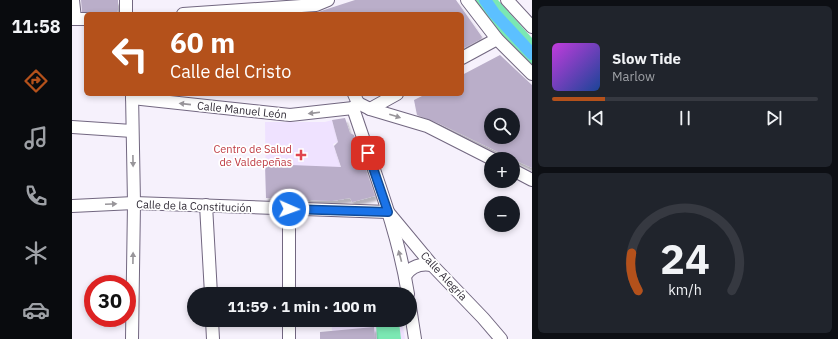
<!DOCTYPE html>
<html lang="es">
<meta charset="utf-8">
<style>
:root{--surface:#171b24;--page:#20242c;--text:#f1f3f6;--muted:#9ea1a6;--line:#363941;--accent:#b4511b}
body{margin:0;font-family:"IBM Plex Sans",sans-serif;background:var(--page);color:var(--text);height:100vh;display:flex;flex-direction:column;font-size:15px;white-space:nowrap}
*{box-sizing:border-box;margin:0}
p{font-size:13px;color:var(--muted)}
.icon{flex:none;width:22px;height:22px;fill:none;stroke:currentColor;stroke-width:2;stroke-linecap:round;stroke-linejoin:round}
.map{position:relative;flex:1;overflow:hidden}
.side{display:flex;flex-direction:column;gap:6px;padding:6px;background:#0d0f14;width:306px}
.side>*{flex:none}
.guide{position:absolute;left:12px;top:12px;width:380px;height:84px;border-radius:6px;box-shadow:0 2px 6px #0003;background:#b4511b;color:#fff;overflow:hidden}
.fabs{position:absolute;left:412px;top:108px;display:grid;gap:8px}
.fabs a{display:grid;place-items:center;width:36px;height:36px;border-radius:50%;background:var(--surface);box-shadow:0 2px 6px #0003;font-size:20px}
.speed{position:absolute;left:12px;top:275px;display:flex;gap:8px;font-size:20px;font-weight:700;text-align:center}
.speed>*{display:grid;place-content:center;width:52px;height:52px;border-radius:50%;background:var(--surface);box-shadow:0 2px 6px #0003;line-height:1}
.speed .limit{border:6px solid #d22;background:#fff;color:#111}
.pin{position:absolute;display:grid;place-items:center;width:34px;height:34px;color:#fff;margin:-17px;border-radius:8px;box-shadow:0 2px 6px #0006}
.me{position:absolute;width:44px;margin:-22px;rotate:92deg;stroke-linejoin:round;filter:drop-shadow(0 0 3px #0008)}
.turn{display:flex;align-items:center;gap:14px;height:84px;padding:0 20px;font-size:18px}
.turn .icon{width:52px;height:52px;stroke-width:2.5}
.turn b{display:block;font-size:28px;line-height:34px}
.side .widget{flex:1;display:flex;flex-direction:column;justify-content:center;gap:6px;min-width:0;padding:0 14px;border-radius:6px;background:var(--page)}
.side .dial{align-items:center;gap:0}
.dial svg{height:104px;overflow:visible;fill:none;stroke:var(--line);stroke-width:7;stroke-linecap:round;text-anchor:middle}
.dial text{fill:var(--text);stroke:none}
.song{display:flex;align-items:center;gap:12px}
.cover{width:48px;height:48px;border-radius:6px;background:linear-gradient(135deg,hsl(290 70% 55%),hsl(220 70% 35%))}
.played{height:4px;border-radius:2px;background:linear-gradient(90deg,var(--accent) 20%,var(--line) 20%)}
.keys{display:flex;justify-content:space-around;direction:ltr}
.trip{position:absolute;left:115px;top:287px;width:230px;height:40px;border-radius:20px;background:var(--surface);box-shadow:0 2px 6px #0003;font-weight:800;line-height:40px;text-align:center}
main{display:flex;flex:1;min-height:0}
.tabs{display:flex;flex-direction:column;width:72px;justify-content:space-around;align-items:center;background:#090b0e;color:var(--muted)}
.tabs .icon{width:28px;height:28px}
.tabs .on{color:var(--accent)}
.tabs b{font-size:18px;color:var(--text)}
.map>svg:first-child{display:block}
.built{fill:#efe2ff}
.green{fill:#7be8b3}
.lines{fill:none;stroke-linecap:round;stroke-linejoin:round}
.canal{stroke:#5cc0ff;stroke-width:12}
.building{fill:#baaec9;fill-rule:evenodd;filter:url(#shadow)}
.street-casing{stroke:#726780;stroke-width:14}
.street{stroke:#fff;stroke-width:12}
.oneway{fill:#98959a}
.route-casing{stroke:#114b97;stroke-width:10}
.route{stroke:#1a73e8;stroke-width:7}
.health-dot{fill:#e0444e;stroke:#fff;stroke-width:1.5}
.labels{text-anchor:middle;stroke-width:3.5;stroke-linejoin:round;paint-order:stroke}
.street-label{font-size:11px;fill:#302b36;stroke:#fff}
.health-label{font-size:11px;fill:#be3a42;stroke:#fff;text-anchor:end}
</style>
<main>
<nav class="tabs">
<b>11:58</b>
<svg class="icon on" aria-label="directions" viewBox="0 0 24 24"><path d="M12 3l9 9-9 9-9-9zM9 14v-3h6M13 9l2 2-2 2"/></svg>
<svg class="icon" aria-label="music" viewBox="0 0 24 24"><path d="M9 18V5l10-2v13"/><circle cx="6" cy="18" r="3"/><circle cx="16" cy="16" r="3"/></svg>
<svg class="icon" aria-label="phone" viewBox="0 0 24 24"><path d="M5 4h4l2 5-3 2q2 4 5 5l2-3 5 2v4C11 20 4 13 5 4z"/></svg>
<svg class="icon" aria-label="climate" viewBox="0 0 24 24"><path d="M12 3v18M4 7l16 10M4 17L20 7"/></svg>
<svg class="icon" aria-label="car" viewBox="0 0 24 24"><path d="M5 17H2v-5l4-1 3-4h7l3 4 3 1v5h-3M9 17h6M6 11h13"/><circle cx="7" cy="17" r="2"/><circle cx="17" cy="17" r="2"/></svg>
</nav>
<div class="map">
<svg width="460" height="339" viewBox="0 0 460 339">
<defs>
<filter id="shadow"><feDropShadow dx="2.5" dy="4.5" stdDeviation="1" flood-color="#0004"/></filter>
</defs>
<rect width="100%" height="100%" fill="#f6f1fc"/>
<g class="built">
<polygon points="260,120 266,142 261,144 262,146 274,184 260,201 194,198 193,122 253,122"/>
<polygon points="259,320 330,320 333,339 261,339"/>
</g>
<g class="green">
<polygon points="400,0 426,0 460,38 460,66 428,37"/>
<polygon points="327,322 329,339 305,339 304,324"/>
</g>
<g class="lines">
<polyline class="canal" points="413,0 422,13 460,54"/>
</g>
<g class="building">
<polygon points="9,0 46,0 46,10 45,12 19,14 14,12 10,12"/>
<polygon points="283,0 384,0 410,37 409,39 390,49 390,14 246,14 246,12"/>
<path d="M428 55 460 85V168L368 124 345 115 342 100 354 94H390V75ZM419 115H441V137H419Z"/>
<polygon points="273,118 278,133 282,135 303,196 280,202 278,198 260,201 194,198 193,164 269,167 262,146 266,142 260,120"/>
<polygon points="302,327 303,339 248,339 248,332"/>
</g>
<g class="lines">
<defs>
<g id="street">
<polyline points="1,0 3,19"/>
<polyline points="54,0 54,14"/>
<polyline points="395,0 425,39 460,74"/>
<polyline points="435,0 460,27"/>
<polyline points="111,14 244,5 256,0"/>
<polyline points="0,19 14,19"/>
<polyline points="390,58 425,39"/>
<polyline points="60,94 62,203 60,339"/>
<path d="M282 94 286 103 281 108C301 169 326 230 336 294"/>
<polyline points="60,98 218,115 281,108"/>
<polyline points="286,103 298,109 355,126 420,159"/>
<polyline points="298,109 325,94"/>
<polyline points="0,127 60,131"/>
<polyline points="441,170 460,180"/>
<polyline points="134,205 139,294"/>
<polyline points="0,206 62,203 316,212 360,265 411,318 429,339"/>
<polyline points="217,209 217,294"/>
<path d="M333 276C339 266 349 263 360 265"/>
<polyline points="338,307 343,339"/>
<polyline points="140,320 141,339"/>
<polyline points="217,320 217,339"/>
</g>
</defs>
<use href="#street" class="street-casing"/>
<use href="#street" class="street"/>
</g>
<defs><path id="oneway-solid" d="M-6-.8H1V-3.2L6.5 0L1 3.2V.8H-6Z"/></defs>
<g class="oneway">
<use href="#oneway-solid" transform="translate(113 104) rotate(-174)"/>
<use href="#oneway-solid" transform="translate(242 113) rotate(173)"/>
<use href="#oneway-solid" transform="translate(323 116) rotate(17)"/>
<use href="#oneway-solid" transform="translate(61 161) rotate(89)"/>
<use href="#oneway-solid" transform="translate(39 204) rotate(-3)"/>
<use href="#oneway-solid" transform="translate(328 256) rotate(-105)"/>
<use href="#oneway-solid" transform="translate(61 258) rotate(-89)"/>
</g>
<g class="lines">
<defs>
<polyline id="route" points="217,209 316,212 296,153"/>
</defs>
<use href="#route" class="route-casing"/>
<use href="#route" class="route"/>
</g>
<path class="health-dot" d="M227 149h4v4h4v4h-4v4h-4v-4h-4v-4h4z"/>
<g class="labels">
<g class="street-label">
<text transform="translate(170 110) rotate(6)" y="4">Calle Manuel León</text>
<text transform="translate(122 206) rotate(2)" y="4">Calle de la Constitución</text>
<text transform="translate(372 276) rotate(47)" y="4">Calle Alegría</text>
</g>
<g class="health-label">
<text x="220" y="153">Centro de Salud<tspan x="220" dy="13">de Valdepeñas</tspan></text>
</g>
</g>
</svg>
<div class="fabs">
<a><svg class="icon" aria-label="search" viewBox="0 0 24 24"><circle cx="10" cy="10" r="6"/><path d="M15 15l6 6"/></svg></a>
<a>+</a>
<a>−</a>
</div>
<div class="speed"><div class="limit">30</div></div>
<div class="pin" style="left:296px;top:153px;background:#d93025"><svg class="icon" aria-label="arrive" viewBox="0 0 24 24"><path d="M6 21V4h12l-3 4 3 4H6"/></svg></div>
<svg class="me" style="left:217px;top:209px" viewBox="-20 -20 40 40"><circle r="17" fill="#1a73e8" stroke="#fff" stroke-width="3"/><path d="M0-11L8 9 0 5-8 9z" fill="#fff"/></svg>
<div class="trip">11:59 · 1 min · 100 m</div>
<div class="guide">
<div class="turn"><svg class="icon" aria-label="left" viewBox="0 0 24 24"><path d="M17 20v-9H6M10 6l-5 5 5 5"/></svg><div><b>60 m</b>Calle del Cristo</div></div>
</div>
</div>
<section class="side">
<div class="widget">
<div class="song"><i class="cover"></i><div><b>Slow Tide</b><p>Marlow</p></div></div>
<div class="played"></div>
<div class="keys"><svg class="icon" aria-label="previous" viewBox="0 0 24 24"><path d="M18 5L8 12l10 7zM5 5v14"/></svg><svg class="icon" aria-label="pause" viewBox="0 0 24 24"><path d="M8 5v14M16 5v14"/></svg><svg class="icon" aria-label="next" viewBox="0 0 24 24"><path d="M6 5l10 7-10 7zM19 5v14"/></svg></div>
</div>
<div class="widget dial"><svg viewBox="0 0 100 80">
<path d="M14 69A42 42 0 1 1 86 69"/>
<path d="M14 69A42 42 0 0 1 9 40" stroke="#b4511b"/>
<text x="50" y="56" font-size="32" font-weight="700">24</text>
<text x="50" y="72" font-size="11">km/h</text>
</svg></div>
</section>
</main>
